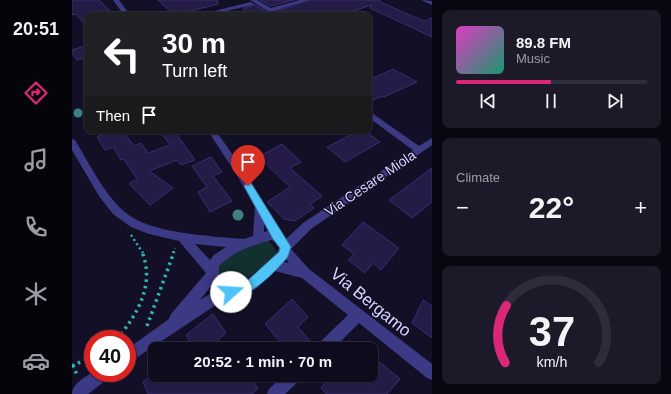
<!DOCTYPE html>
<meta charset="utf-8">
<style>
:root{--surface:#0e0b1c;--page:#1c1929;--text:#f1f3f6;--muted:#9b9ba3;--line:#2e2b3b;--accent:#db2777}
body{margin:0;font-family:Helvetica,sans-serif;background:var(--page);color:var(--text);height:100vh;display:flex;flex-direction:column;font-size:15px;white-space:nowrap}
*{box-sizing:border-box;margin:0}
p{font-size:13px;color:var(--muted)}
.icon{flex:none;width:22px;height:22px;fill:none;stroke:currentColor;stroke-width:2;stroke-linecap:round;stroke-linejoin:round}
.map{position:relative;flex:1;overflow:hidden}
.panel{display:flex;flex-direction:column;gap:10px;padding:10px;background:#08060f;width:239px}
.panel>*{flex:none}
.hud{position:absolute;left:12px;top:12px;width:288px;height:122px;border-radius:8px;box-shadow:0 1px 3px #0004,0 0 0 1px var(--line);background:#202124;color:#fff;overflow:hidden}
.speed{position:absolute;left:12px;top:330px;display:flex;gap:8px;font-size:20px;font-weight:700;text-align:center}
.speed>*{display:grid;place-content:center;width:52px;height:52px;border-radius:50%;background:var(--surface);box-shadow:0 1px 3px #0004,0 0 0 1px var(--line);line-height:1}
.speed .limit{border:6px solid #d22;background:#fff;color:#111}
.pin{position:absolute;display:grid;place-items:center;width:34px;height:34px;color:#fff;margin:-41px -17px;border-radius:50% 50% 50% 0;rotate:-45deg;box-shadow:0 0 4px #0007}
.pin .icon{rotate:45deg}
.me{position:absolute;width:44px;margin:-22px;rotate:71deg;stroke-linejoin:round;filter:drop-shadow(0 0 3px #0008)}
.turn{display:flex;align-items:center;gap:14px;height:84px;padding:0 12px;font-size:18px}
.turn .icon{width:52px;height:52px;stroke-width:2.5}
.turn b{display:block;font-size:28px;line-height:34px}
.then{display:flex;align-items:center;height:38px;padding:0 12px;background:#0003;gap:8px;font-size:15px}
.big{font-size:30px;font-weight:700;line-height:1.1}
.panel .widget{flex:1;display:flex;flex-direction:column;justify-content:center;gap:6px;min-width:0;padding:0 14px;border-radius:8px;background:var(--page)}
.panel .dial{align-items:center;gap:0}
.dial svg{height:104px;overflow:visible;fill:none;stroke:var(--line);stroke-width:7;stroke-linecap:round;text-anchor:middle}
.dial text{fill:var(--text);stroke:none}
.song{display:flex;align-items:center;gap:12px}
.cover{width:48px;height:48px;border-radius:6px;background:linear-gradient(135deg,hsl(310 70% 55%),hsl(160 70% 35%))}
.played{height:4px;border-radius:2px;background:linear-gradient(90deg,var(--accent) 50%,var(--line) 50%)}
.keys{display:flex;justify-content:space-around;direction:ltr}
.heat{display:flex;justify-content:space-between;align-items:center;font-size:22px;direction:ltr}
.trip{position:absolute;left:76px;top:342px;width:230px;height:40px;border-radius:8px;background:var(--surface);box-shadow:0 1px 3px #0004,0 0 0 1px var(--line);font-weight:700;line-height:40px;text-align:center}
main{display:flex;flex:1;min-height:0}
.menu{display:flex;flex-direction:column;width:72px;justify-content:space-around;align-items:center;background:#06040b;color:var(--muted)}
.menu .icon{width:28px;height:28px}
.menu .current{color:var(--accent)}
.menu b{font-size:18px;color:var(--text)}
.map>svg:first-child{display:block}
.green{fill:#12302f}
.building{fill:#241b47;stroke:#3b2d73}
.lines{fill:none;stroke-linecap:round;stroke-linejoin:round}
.path-far1{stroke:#2fb8b0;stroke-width:2.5;stroke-dasharray:2 3;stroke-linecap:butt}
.path{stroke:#2fb8b0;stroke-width:3.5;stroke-dasharray:2.5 4;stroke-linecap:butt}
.minor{fill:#3d3a85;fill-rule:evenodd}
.tree{fill:#3d827b}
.route{fill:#4fc3f7;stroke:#337fa1}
.labels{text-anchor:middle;stroke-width:3;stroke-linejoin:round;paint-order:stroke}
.street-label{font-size:14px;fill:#d9d4ff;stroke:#130f26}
.near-street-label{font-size:17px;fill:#d9d4ff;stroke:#130f26}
</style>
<main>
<nav class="menu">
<b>20:51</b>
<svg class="icon current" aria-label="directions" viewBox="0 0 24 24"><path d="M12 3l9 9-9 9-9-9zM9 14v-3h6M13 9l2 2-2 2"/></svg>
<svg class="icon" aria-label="music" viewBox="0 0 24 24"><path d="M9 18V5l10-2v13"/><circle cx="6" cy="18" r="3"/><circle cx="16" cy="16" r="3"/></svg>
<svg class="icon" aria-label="phone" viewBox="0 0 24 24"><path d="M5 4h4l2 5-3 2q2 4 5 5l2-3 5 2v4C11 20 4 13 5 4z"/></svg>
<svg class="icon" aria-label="climate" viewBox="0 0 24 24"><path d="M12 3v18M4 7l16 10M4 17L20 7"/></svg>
<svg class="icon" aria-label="car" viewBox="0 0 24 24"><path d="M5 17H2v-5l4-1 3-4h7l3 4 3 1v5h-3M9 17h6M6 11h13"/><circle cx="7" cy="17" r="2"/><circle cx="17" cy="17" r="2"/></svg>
</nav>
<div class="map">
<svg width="360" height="394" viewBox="0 0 360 394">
<rect width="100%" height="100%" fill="#130f26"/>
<path class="green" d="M196 240 204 250V254L200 259 167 285H158C121 265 179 243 196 240Z"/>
<g class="building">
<polygon points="0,0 27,0 42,15 15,15 15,27 4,14 0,15"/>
<polygon points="86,0 145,0 146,4 102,15"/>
<polygon points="188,0 222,0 199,6"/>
<polygon points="238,0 308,0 308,2 352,21 360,18 360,37 298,8 299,5 270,15 170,15 172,8 183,5 198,13"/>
<polygon points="15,45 15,57 5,60 0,53 0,50"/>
<polygon points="321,69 345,82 312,97 310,96 297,102 297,80"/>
<polygon points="39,131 51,131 62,146 69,143 76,153 98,145 88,131 102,131 123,160 109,165 105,160 77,171 101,188 78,205 57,184 65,179 52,159 49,160 41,147 33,150 25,137"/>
<polygon points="286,131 293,131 308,142 273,162 255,147"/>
<polygon points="210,144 229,162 218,168 250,196 238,204 242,208 223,221 212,219 195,202 218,187 187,157"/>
<polygon points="139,157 150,172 141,176 160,201 138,212 126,192 135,187 120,166"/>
<polygon points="360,168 360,202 340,218 317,200"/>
<polygon points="291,222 327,248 309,270 301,263 293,273 276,260 282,254 270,245"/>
<polygon points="220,299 236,317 226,327 243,347 243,349 214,349 193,324"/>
<polygon points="351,300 360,306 360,338 340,323"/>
<polygon points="141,314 154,333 146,340 151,349 123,349 114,335"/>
<polygon points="299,355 328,379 315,394 254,394 249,387 261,375 299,375"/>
<polygon points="79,375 177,375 186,388 180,394 76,394 71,382"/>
</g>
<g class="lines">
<g class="path-far1">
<polyline points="59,235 71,253"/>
<polyline points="101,253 103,248"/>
</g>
<g class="path">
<polyline points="75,326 102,252"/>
<path d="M45 339C66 314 83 284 70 252"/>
<polyline points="1,365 5,375"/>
<polyline points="0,366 21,356"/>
</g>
<g class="minor">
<polygon points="41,0 47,0 58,15 52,15"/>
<polygon points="178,0 185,0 199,8 228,0 237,0 198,12"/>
<polygon points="350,0 360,1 360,5 351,1"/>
<polygon points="179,2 182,4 181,5 136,15 126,15"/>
<path d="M297 111 347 146 360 138V145L239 229 219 249 237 269 360 364V380L355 378 287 323 261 349H244L246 344 276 315 230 278 203 271C190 284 175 300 156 297L55 364V349L97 319 99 314 134 273 107 241 77 234 59 227 41 214 27 196 0 150V139L3 140C17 163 33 196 54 213 80 234 139 236 172 239L181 236 183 207 166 177 136 131H144L172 171 214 239 231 223 341 150 297 118ZM192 224 196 231 192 232ZM199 240 202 241 207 248 206 251C199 260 180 281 168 285 164 286 160 285 156 285L147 277V266C160 252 181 245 199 240ZM123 244 154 247 142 255 138 260ZM214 259 217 263 211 262ZM139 286 143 291 128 300Z"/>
<path d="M21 372 39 373 37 378 16 394H0C0 384 13 377 21 372Z"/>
<polygon points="212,375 230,375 228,380 213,394 195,394 197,389"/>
</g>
</g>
<g class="tree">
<circle cx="6" cy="113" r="4.5"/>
<circle cx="166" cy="215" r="5.5"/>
</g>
<path class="route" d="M176 182 179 183 219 247C217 251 217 256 214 259 203 272 173 303 155 296L153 292 155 288 168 285 176 280 207 252 208 248 201 239 172 186Z"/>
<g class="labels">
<g class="street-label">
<text transform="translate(298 183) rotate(-34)" y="5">Via Cesare Miola</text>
</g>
<g class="near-street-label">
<text transform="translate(299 302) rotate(39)" y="6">Via Bergamo</text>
</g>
</g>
</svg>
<div class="speed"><div class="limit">40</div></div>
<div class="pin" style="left:176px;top:186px;background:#d93025"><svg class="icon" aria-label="arrive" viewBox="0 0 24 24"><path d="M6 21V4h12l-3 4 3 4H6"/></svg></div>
<svg class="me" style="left:159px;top:292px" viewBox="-20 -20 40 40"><circle r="19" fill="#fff"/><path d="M0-13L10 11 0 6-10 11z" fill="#4fc3f7"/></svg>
<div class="trip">20:52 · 1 min · 70 m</div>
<div class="hud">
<div class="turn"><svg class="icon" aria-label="left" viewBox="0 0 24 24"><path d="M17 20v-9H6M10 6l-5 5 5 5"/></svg><div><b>30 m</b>Turn left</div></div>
<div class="then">Then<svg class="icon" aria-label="arrive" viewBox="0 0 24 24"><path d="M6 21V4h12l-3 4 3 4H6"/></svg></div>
</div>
</div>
<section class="panel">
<div class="widget">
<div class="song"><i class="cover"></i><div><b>89.8 FM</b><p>Music</p></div></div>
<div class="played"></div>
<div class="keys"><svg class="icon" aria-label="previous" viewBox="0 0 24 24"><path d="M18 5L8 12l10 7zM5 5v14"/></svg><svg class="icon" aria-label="pause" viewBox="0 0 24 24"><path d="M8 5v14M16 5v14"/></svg><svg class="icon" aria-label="next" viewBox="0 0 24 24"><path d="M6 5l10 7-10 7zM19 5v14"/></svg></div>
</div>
<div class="widget"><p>Climate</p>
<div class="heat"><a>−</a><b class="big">22°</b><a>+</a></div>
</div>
<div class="widget dial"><svg viewBox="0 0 100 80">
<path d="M14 69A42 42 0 1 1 86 69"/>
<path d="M14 69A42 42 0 0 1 15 25" stroke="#db2777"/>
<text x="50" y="56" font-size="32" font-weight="700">37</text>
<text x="50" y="72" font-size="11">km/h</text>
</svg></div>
</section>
</main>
